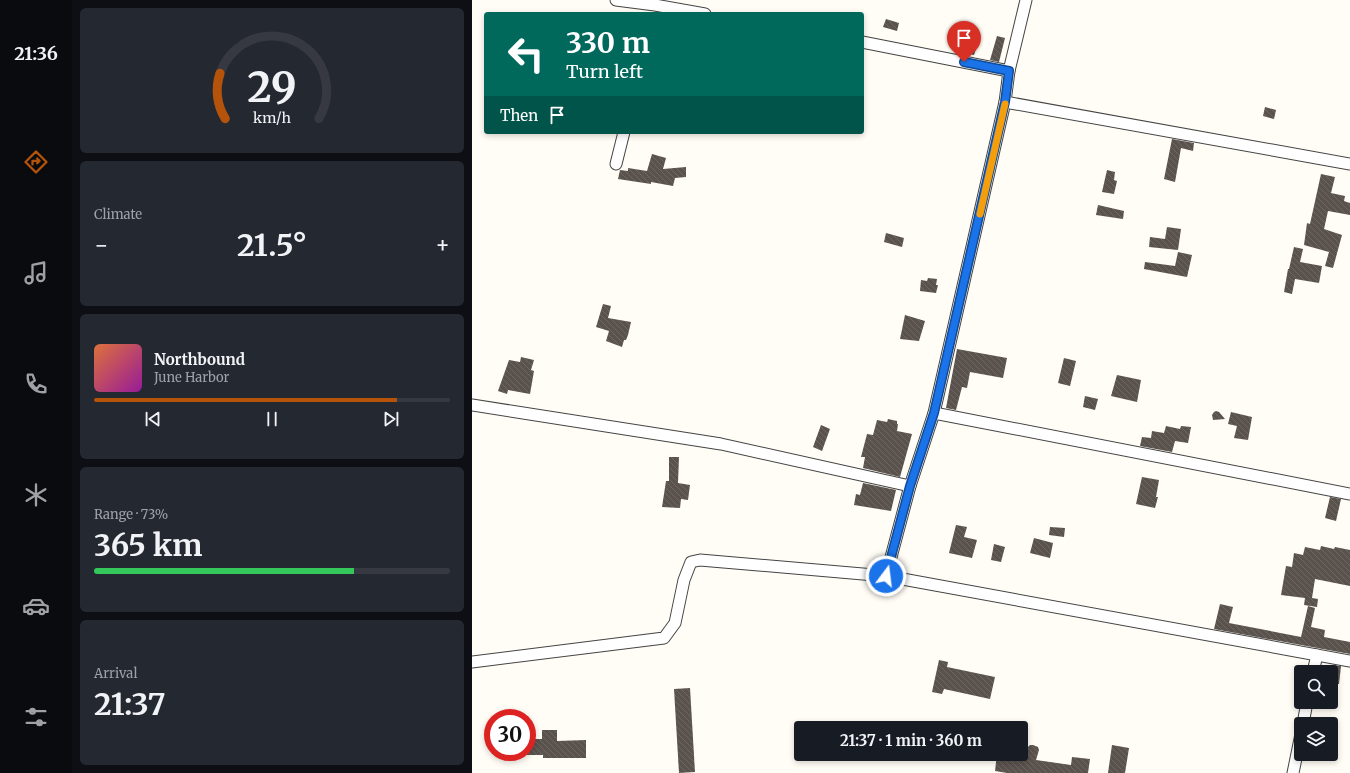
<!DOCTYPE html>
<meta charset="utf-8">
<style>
:root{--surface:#171b24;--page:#242831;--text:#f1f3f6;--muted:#9ea1a6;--line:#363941;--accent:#b45309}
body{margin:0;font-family:Merriweather,serif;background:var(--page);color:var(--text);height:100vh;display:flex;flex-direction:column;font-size:15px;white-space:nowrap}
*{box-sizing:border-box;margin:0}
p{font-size:13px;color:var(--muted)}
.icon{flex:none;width:22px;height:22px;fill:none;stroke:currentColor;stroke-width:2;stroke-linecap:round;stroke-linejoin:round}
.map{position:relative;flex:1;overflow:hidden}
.drawer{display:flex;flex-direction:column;gap:8px;padding:8px;background:#0d0f14;width:400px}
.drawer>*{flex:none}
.top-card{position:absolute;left:12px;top:12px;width:380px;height:122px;border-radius:4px;box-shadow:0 2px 6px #0003;background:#00695c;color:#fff;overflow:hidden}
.tools{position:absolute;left:822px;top:665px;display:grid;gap:8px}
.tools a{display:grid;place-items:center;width:44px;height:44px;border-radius:4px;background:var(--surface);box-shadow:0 2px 6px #0003;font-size:20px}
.speed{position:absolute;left:12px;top:709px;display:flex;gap:8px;font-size:20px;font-weight:700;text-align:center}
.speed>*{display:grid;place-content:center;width:52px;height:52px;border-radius:50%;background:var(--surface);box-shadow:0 2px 6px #0003;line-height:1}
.speed .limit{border:6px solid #d22;background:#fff;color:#111}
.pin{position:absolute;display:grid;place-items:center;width:34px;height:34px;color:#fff;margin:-41px -17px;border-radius:50% 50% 50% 0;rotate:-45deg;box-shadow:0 0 4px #0007}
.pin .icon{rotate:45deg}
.me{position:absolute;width:44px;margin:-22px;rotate:15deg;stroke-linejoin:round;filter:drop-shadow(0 0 3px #0008)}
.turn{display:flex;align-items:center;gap:14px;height:84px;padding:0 16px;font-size:18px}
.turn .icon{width:52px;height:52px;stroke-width:2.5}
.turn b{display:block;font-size:28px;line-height:34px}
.then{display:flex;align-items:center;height:38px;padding:0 16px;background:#0003;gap:8px;font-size:15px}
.big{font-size:30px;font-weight:700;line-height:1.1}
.drawer .card{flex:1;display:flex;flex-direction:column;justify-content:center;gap:6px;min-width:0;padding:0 14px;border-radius:6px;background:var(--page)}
.drawer .dial{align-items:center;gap:0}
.dial svg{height:104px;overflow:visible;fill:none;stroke:var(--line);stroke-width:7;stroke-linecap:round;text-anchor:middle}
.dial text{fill:var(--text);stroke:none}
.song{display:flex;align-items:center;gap:12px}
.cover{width:48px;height:48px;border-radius:6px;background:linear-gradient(135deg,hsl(20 70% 55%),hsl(300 70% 35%))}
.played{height:4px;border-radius:2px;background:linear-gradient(90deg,var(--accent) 85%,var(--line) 85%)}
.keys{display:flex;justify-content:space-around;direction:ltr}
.heat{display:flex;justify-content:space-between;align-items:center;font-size:22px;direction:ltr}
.charge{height:6px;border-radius:3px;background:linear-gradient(90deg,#34c759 73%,var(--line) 0)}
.trip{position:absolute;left:322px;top:721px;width:234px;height:40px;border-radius:4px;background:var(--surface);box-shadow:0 2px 6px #0003;font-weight:700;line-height:40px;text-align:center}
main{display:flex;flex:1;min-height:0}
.menu{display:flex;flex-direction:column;width:72px;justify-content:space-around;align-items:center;background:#090b0e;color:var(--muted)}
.menu .icon{width:28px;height:28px}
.menu .active{color:var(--accent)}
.menu b{font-size:18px;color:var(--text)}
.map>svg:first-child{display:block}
.building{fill:url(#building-back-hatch)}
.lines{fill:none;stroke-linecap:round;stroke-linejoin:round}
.street-casing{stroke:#444;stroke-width:13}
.street{stroke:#fff;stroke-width:11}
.route-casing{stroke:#114b97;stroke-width:10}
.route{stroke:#1a73e8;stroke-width:7}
.slow{stroke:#f59e0b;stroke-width:7}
</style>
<main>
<nav class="menu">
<b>21:36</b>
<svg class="icon active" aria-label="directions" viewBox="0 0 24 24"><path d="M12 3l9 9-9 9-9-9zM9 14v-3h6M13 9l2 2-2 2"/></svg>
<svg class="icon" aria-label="music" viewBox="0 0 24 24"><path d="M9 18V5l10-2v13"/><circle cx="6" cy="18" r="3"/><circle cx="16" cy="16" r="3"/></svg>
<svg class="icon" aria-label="phone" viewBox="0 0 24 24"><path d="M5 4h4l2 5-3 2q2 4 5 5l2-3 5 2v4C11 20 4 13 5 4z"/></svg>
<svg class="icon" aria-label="climate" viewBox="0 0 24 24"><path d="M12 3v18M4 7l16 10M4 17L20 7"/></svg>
<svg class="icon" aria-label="car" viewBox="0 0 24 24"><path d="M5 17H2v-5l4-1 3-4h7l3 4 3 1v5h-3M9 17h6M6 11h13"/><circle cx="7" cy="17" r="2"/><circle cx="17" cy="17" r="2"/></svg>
<svg class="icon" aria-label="filters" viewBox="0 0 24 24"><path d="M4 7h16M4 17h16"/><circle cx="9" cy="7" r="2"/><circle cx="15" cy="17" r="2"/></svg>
</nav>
<section class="drawer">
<div class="card dial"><svg viewBox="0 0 100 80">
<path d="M14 69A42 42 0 1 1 86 69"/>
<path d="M14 69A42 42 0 0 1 10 34" stroke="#b45309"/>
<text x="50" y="56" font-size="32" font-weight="700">29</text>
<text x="50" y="72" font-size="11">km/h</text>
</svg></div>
<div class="card"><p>Climate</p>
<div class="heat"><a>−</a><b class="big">21.5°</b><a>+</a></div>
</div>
<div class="card">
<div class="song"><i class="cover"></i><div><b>Northbound</b><p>June Harbor</p></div></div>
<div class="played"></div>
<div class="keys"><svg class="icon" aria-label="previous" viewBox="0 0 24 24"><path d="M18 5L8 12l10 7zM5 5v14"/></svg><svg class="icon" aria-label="pause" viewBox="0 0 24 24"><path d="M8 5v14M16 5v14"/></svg><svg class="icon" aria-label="next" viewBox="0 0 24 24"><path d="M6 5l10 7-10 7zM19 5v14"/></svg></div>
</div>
<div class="card"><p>Range · 73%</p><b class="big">365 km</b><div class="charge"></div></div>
<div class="card"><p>Arrival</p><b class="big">21:37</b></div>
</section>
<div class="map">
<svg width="878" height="773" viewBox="0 0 878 773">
<defs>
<pattern id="building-back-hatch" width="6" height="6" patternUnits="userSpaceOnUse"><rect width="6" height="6" fill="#5a524d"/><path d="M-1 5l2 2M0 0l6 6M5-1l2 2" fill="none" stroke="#6d6662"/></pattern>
</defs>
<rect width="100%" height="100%" fill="#fffdf5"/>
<g class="building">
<polygon points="414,19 427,23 425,31 411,27"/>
<polygon points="525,36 533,38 527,62 518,60"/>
<polygon points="480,37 492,39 492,41 505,46 502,55 481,50 482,47 478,46"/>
<polygon points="793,107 804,110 802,119 791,116"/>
<polygon points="700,139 722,143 721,151 709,148 703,182 692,179"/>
<polygon points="180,154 194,158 191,169 214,167 214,177 203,178 201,186 179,182 179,184 146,179 148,170 156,171 156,168 175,171"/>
<polygon points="635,170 643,172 642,180 645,181 642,194 630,192"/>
<polygon points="849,174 863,177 859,193 873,196 872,201 878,203 878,215 856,211 852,229 870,235 861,268 853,266 857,252 832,245 835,223 838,224"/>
<polygon points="626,205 652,211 651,219 624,215"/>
<polygon points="695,227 709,229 706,250 677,247 678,237 693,239"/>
<polygon points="414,233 432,238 430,247 412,242"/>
<polygon points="822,247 831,249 828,262 850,266 847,283 823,279 820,294 812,292 816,269 817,269"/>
<polygon points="706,252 720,255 715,277 672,269 673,262 703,266"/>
<polygon points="456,278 465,279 464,285 466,285 464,293 448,291 449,280 455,281"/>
<polygon points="131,304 139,306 136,318 159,322 156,335 154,340 152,340 150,347 134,341 137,331 124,327"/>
<polygon points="433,315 453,321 447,341 428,339"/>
<polygon points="485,349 535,358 531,378 498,372 495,388 490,387 484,410 474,408"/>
<polygon points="49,357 62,360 59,370 62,371 58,394 36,390 35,394 26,391 37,360 48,362"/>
<polygon points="592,358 604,361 598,386 586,383"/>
<polygon points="645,375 669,380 665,402 639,396"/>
<polygon points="613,396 626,399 623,410 611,407"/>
<polygon points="744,411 747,412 753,419 741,420 740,415 742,412"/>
<polygon points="759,412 780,417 776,440 762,438 765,426 756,424"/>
<polygon points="416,419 425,421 425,424 426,424 425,431 440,434 428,477 391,468 393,457 389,457 395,434 401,435 405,420 415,422"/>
<polygon points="349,425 358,429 350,451 341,447"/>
<polygon points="694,426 708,429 709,426 719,427 716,443 703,441 700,452 668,446 670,437 679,438 680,431 692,433"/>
<polygon points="197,457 207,457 206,483 218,485 216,500 209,499 208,508 190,507 194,481 197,481"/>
<polygon points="670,477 687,480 684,497 686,497 683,508 664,504"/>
<polygon points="391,483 424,490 419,511 382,505 384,494 388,495"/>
<polygon points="858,497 869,499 864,521 853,518"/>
<polygon points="484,525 495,527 492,537 505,540 500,558 477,553"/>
<polygon points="578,527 593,528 592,537 577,535"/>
<polygon points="562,538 581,543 578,558 558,553"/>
<polygon points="522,544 533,547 529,562 519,560"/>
<polygon points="849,546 862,549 863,547 878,550 878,586 843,579 840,598 846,599 845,607 832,605 833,598 809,595 814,566 820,567 822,553 831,555 833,547 848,550"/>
<polygon points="748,604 761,607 757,623 829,637 836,606 843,608 839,627 853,630 852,637 878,642 878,654 742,629"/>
<polygon points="467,660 476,662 475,667 523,677 518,699 472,689 470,694 460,692"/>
<polygon points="859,665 869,666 867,684 859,684 859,672 858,672"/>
<polygon points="218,688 223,772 207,773 202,689"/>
<polygon points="70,730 85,730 85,741 114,740 114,758 71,758 71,755 55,755 55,739 70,739"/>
<polygon points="558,745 561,745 566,747 567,750 564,760 599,765 600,757 618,759 616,773 535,773 523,771 525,754 552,758 556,747"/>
<polygon points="640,745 657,748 653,773 636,773"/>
</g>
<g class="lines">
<defs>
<g id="street">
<polyline points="144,0 183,5 233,14"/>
<polyline points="554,0 537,71 533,102 462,413 438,486 414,576 878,661"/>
<polyline points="390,42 537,71"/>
<polyline points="533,102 878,164"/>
<polyline points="144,164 152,132"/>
<polyline points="0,405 249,444 438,486"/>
<polyline points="462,413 878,494"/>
<polyline points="0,662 192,638 203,623 212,580 219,562 228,560 414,576"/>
<polyline points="841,672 845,655"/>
<polyline points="831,724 835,702"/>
<polyline points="821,773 829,734"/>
</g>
</defs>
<use href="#street" class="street-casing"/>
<use href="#street" class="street"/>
</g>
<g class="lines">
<defs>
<polyline id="route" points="414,576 438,486 462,413 533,102 537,71 492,62"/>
</defs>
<use href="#route" class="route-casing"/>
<use href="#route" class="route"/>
<polyline class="slow" points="508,214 533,104"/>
</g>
</svg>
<div class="tools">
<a><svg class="icon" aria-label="search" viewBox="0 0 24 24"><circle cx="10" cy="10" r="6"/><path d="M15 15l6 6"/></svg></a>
<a><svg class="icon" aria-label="layers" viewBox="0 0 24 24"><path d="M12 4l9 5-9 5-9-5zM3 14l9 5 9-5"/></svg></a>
</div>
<div class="speed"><div class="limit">30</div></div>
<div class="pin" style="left:492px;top:62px;background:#d93025"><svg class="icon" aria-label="arrive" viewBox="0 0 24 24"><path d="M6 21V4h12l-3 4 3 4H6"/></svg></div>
<svg class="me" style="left:414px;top:576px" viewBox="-20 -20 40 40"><circle r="17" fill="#1a73e8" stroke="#fff" stroke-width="3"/><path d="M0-11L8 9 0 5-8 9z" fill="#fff"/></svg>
<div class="trip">21:37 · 1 min · 360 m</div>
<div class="top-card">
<div class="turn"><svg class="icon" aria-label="left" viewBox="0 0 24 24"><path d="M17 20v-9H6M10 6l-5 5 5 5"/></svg><div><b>330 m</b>Turn left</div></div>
<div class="then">Then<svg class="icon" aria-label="arrive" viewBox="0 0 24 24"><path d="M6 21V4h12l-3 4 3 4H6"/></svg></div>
</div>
</div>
</main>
